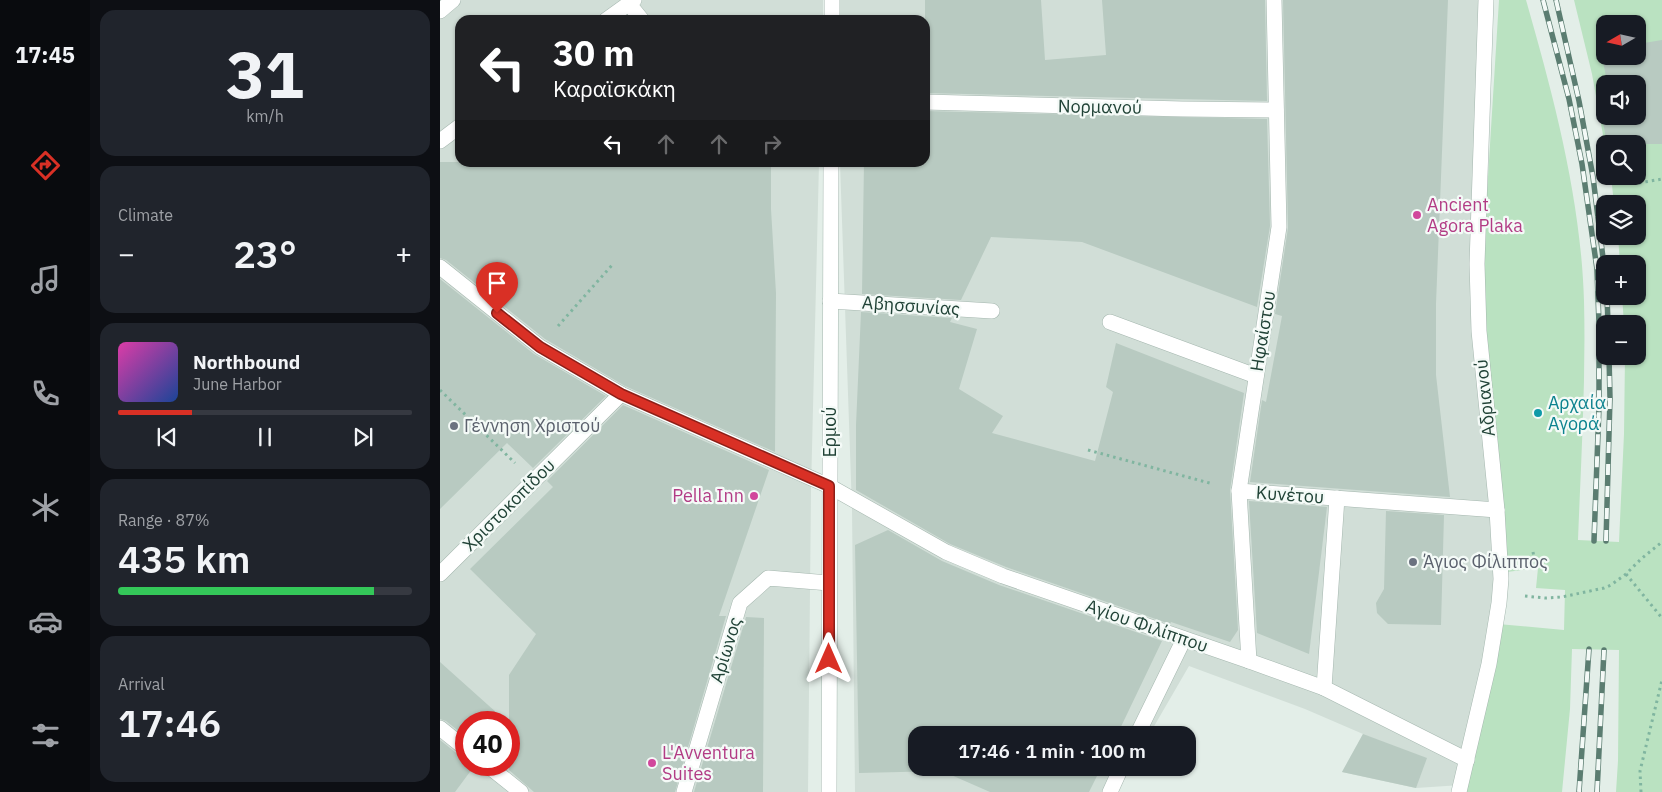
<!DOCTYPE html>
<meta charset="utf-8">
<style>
:root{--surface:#171b24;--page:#20242c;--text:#f1f3f6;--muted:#9ea1a6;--line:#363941;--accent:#d93025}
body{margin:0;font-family:"IBM Plex Sans",sans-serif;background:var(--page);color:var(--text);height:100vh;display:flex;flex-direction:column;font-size:19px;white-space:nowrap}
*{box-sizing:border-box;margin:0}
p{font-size:16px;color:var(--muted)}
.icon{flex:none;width:28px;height:28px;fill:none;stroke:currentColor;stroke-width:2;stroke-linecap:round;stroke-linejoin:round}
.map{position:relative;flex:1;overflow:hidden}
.panel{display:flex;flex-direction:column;gap:10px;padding:10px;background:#0d0f14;width:350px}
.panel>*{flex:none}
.banner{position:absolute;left:15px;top:15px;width:475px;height:152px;border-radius:15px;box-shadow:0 1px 4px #0004;background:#202124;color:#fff;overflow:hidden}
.needle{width:32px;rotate:261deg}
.fabs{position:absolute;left:1156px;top:15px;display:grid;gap:10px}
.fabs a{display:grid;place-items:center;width:50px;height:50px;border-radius:10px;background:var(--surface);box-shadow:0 1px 4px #0004;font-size:25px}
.speed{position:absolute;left:15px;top:711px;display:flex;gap:10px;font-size:25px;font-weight:700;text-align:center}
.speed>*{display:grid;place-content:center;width:65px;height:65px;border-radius:50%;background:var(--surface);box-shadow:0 1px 4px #0004;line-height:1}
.speed .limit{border:8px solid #d22;background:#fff;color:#111}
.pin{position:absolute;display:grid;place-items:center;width:42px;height:42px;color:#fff;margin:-51px -21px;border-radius:50% 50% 50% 0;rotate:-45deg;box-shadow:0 0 5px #0007}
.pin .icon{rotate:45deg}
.me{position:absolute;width:55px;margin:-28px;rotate:0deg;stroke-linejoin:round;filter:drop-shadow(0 0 4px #0008)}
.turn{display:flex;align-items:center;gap:18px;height:105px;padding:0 15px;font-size:22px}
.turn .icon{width:65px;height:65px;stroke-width:2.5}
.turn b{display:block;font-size:35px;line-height:42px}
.lanes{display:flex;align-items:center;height:48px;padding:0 15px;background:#0003;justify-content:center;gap:25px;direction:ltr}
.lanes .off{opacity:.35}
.big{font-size:38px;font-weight:600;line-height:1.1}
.panel .tile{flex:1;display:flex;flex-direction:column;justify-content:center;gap:8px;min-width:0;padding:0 18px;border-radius:15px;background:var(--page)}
.panel .dial{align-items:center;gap:0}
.dial b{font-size:65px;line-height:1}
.song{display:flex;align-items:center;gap:15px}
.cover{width:60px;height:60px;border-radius:8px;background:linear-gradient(135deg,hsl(320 70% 55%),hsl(220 70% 35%))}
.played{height:5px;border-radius:2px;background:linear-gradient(90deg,var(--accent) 25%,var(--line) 25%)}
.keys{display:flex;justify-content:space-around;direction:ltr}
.heat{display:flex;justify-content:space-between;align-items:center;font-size:28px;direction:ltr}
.charge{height:8px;border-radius:4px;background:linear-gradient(90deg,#34c759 87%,var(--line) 0)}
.trip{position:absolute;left:468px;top:726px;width:288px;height:50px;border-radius:15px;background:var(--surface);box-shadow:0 1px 4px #0004;font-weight:600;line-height:50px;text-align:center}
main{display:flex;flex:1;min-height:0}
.tabs{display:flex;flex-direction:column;width:90px;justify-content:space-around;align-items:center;background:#090b0e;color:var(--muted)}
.tabs .icon{width:35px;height:35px}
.tabs .selected{color:var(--accent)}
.tabs b{font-size:22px;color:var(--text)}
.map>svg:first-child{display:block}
.built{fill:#d1ded7;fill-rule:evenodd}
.green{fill:#bae2c1;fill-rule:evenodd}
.building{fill:#b8cac1;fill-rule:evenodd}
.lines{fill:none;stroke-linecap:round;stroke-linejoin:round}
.pedestrian-casing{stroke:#a5b7af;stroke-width:16}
.minor-casing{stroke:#a5b7af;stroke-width:16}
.tertiary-casing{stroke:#a5b7af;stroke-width:16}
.path{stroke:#80b5a0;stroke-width:3;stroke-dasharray:2.5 4;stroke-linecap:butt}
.pedestrian{stroke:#fff;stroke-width:15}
.minor{stroke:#fff;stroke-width:15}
.tertiary{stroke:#fff;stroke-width:15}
.rail-casing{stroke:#5b7d71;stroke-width:5.5}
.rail{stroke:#f4faf7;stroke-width:4;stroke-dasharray:11;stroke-linecap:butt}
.route-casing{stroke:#8d1f18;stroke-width:12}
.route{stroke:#d93025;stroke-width:9}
.hotel-dot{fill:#d1479c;stroke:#f4faf7;stroke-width:2}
.culture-dot{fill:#0f9aa8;stroke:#f4faf7;stroke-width:2}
.worship-dot{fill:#6b7280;stroke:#f4faf7;stroke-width:2}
.labels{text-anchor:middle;stroke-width:4.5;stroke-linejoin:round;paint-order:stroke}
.street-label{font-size:18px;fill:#204236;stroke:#f4faf7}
.hotel-label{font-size:18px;fill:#b23c85;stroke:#f4faf7;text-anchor:start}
.culture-label{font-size:18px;fill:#0d838f;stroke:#f4faf7;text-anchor:start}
.worship-label{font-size:18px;fill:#5b616d;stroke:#f4faf7;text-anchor:start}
</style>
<main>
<nav class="tabs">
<b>17:45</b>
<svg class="icon selected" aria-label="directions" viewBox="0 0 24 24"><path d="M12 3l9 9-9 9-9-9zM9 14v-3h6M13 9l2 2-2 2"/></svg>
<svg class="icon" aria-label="music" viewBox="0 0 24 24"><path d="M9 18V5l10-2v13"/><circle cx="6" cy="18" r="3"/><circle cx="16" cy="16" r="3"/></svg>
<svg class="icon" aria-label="phone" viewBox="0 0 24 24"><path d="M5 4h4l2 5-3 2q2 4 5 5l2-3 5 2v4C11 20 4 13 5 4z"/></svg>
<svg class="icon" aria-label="climate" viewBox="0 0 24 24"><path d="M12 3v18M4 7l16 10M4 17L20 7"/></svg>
<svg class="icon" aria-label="car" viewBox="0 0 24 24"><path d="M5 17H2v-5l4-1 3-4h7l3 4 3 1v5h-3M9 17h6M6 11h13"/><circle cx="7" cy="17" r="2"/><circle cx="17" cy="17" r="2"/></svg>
<svg class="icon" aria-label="filters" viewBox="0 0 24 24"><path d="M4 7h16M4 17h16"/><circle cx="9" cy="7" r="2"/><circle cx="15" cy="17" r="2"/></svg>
</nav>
<section class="panel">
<div class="tile dial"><b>31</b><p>km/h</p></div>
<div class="tile"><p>Climate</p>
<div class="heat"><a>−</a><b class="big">23°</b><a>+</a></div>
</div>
<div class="tile">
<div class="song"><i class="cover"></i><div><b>Northbound</b><p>June Harbor</p></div></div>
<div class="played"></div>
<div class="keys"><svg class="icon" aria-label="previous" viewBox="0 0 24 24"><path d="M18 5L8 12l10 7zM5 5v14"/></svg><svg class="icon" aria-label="pause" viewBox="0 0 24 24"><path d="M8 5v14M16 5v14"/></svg><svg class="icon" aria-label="next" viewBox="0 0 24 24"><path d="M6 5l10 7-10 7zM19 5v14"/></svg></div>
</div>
<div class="tile"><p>Range · 87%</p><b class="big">435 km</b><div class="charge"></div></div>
<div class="tile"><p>Arrival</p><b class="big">17:46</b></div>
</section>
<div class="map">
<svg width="1222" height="792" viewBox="0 0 1222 792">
<rect width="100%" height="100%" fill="#e3eee8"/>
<g class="built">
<path d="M0 0H383V20H20V162L379 163 371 490 368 792H0ZM26 722H69V765H26Z"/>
<polygon points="398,0 1043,0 1036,253 1060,575 1021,785 976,788 902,772 923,734 865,709 749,666 709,735 476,735 476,768 691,768 677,792 415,792 412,509 400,163 485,162 485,20 398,20"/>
</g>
<path class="green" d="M1059 0H1086C1114 98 1141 199 1144 301 1146 380 1141 460 1138 540L1179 542 1184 434 1185 356H1198V324H1184L1182 296H1198V264H1180L1178 236H1198V204H1174L1171 176H1198V144H1165V146L1152 74 1134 0H1222V792H1176L1178 761 1179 650 1132 649 1130 709 1122 792H1024L1058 624 1124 630 1125 590 1096 588 1098 568 1067 572 1043 302 1047 193ZM1165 24H1198V56H1165ZM1165 84H1198V116H1165Z"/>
<g class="building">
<polygon points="485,0 601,0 605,60 666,55 662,0 825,0 827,101 485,93"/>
<polygon points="843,0 1008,0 996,304 996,375 1010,497 810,482 822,400 826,402 842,316 835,314 848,228"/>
<path d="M1222 40V144H1167L1156 84 1167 82 1161 51 1165 50V56H1198V44ZM1165 84H1198V116H1165Z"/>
<polygon points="485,111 827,119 830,226 817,307 642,242 551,237 521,300 422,294 424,162 485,162"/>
<polygon points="0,162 331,162 331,209 336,293 335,452 185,386 105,339 6,260 0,258"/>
<polygon points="0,279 94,354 166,396 93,468 67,443 0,509"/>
<polygon points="421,312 512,318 510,322 537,329 519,389 563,416 552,433 655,461 673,392 666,387 676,343 804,393 790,490 798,630 790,642 731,622 730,624 566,567 510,544 416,490 416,425"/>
<polygon points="183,405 329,470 279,616 286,616 235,792 94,792 69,770 69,675 96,634 30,569 113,487 107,481"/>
<polygon points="809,501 887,507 869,654 817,633"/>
<polygon points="946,511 1004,515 1001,625 948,624 937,613 936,603 944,589"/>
<polygon points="448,530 502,561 559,585 722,641 677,735 476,735 476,768 661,768 649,792 550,792 502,771 419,773 415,545"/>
<polygon points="306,617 324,618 323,792 254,792"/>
<polygon points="0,662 67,722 26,722 26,737 6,721 0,719"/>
<polygon points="923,734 987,758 976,788 902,772"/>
<polygon points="0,740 20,756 26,758 26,765 35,765 15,792 0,792"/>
</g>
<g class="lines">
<defs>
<g id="pedestrian">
<polyline points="189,4 202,20"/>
<polyline points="166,20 194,0"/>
<polyline points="485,102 742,109 836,110"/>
<polyline points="0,141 20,126"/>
<polyline points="390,301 552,311"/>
<polyline points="670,322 816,376"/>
<polyline points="389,486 506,552 563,576 809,661 884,688 1027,760"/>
<polyline points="799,491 1057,510"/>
<polyline points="0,574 181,394"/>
<polyline points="809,661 799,491 839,227 834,0"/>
<polyline points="884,688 897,498"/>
<polyline points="0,728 26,749"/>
<polyline points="697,735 744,639"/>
<polyline points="47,765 81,792"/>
<polyline points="670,792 681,768"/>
<polyline points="1019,792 1049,664 1059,603 1061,579 1057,510 1039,331 1037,264 1046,0"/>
</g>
<g id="minor">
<polyline points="0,11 13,0"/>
<polyline points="0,267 100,347 181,394 389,486"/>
<polyline points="244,792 300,603 328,578 389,583"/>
</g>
<g id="tertiary">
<polyline points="392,20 392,0"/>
<polyline points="389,792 391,162"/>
</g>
</defs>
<use href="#pedestrian" class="pedestrian-casing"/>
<use href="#minor" class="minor-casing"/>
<use href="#tertiary" class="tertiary-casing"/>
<g class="path">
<polyline points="1199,183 1222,179"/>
<polyline points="118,326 173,264"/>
<polyline points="0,390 75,463"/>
<polyline points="648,450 773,484"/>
<polyline points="1093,552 1094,557"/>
<polyline points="1099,558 1099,562"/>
<polyline points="1186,574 1222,618"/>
<polyline points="1085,596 1105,598 1122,597 1164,588 1171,585 1186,574 1201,559 1222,542"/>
<polyline points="1201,792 1200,771 1222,680"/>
</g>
<use href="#pedestrian" class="pedestrian"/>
<use href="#minor" class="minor"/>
<use href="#tertiary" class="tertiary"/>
<defs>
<g id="rail">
<polyline points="1103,0 1129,99 1142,164 1157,269 1159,324 1159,407 1154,541"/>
<polyline points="1116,0 1139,101 1153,177 1165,274"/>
<polyline points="1167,296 1168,324"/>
<polyline points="1166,541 1170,398 1169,356"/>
<polyline points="1139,792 1149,649"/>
<polyline points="1157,792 1164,650"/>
</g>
</defs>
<use href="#rail" class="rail-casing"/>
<use href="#rail" class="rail"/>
</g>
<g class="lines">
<defs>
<polyline id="route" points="57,313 100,347 181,394 389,486 389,659"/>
</defs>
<use href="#route" class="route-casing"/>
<use href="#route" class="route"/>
</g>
<g class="hotel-dot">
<circle cx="977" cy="215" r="5"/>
<circle cx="314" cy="496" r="5"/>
<circle cx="212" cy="763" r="5"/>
</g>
<circle class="culture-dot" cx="1098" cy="413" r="5"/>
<g class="worship-dot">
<circle cx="14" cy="426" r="5"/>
<circle cx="973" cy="562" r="5"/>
</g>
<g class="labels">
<g class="street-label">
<text transform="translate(660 107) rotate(1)" y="6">Νορμανού</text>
<text transform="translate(471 306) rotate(4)" y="6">Αβησσυνίας</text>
<text transform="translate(823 331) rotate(-81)" y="6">Ηφαίστου</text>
<text transform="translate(1045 398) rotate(-96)" y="6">Αδριανού</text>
<text transform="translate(390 432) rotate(-90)" y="6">Ερμού</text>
<text transform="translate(850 495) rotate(4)" y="6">Κυνέτου</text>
<text transform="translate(69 505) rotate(-45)" y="6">Χριστοκοπίδου</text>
<text transform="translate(707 626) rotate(19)" y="6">Αγίου Φιλίππου</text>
<text transform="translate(286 650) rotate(-73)" y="6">Αρίωνος</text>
</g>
<g class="hotel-label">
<text x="987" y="211">Ancient<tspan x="987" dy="21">Agora Plaka</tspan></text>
<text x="304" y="502" text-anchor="end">Pella Inn</text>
<text x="222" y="759">L'Avventura<tspan x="222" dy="21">Suites</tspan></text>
</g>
<g class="culture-label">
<text x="1108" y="409">Αρχαία<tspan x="1108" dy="21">Αγορά</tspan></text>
</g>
<g class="worship-label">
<text x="24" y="432">Γέννηση Χριστού</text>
<text x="983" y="568">Άγιος Φίλιππος</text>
</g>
</g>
</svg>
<div class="fabs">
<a><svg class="needle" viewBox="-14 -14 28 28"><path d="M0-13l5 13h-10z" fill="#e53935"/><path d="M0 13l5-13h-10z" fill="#9ea1a6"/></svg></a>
<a><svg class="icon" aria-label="sound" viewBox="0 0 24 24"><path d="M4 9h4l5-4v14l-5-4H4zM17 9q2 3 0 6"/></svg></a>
<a><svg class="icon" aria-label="search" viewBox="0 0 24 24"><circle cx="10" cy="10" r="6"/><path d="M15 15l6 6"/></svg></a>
<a><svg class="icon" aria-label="layers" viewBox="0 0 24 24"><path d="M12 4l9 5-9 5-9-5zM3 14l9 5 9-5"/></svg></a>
<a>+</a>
<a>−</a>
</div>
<div class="speed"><div class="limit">40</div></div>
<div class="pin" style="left:57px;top:313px;background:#d93025"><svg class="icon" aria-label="arrive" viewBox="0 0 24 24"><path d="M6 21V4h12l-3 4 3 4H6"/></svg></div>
<svg class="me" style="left:389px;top:659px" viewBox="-20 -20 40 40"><path d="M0-17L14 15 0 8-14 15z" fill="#d93025" stroke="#fff" stroke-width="4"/></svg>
<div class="trip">17:46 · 1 min · 100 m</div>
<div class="banner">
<div class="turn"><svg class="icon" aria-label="left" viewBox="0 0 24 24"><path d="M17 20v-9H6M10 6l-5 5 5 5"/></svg><div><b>30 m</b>Καραϊσκάκη</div></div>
<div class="lanes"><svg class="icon" aria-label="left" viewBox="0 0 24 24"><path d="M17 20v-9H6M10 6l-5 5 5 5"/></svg><svg class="icon off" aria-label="ahead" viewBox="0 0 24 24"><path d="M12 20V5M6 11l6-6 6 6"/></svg><svg class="icon off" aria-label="ahead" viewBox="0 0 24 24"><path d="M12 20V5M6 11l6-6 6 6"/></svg><svg class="icon off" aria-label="right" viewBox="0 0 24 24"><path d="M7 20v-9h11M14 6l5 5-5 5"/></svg></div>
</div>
</div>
</main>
